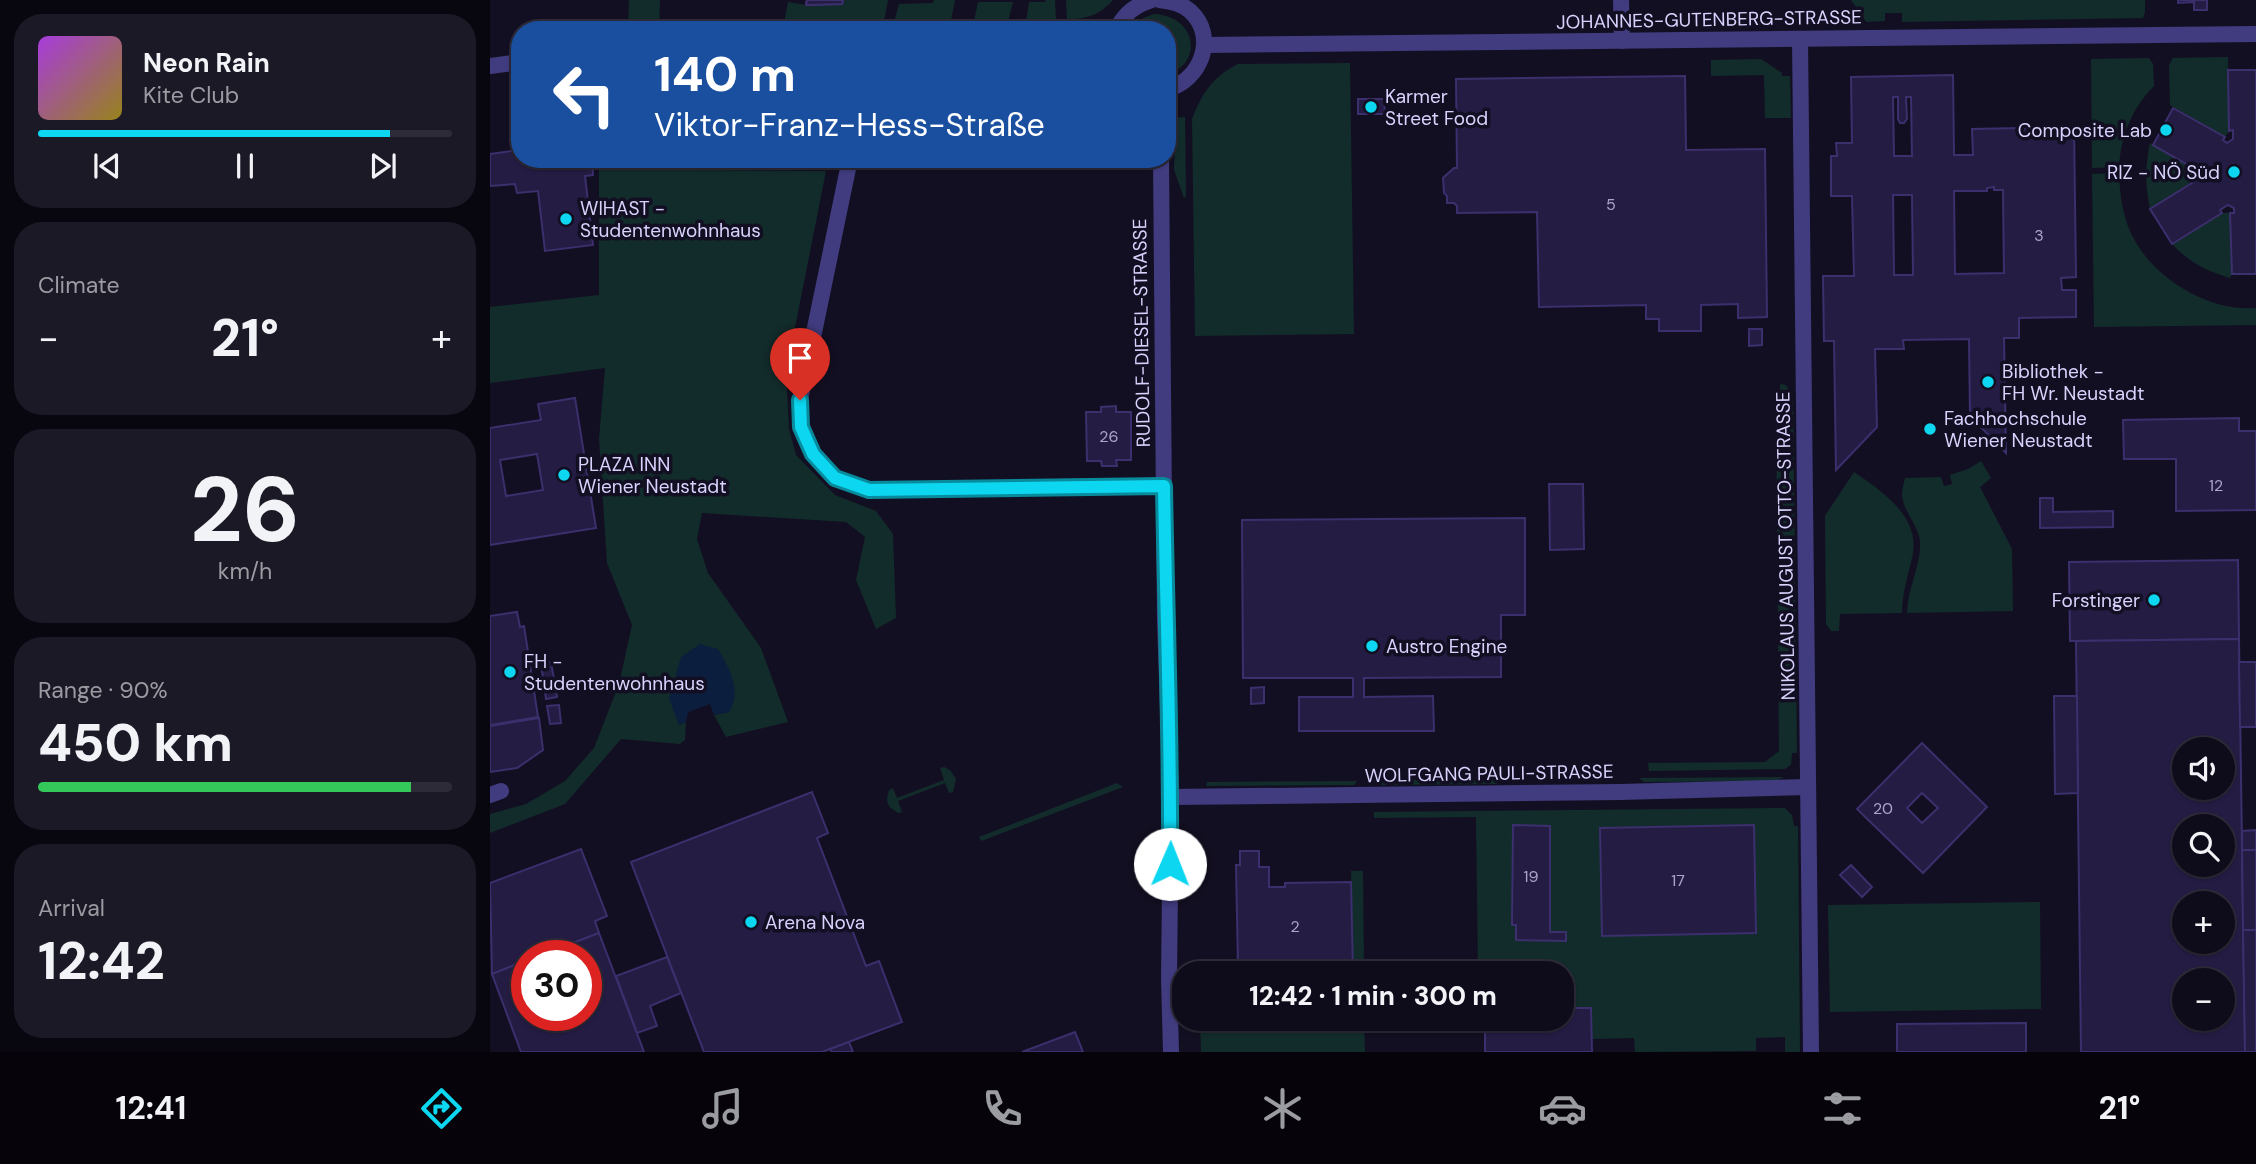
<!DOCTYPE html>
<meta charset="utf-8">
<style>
:root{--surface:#0e0b1a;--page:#1c1927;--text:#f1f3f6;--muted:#9b9ba2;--line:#2e2b39;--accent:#0cd6f0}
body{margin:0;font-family:"DM Sans",sans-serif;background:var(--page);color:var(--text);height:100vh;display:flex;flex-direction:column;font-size:26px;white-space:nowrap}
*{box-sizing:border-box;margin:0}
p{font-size:23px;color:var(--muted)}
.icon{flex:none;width:38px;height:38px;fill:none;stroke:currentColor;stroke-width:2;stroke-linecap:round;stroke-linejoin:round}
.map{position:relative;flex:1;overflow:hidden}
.panel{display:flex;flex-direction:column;gap:14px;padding:14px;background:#08060e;width:490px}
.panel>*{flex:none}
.top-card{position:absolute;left:21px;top:21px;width:665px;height:147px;border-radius:28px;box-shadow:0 2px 5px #0004,0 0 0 2px var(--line);background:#1a4fa0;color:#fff;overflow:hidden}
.controls{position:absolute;left:1682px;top:737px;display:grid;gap:14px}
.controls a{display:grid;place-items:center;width:63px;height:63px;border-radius:50%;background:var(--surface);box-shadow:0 2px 5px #0004,0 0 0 2px var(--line);font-size:35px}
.speed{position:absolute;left:21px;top:940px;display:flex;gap:14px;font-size:35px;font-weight:700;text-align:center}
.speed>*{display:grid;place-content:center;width:91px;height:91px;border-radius:50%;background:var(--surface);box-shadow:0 2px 5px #0004,0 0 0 2px var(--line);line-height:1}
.speed .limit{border:10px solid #d22;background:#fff;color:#111}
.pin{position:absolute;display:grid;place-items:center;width:60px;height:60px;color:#fff;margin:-72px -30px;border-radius:50% 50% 50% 0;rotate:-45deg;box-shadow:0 0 7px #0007}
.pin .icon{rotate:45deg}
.me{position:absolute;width:77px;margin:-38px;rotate:1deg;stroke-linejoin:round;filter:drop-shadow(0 0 5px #0008)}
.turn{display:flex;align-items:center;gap:24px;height:147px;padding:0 28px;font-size:32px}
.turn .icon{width:91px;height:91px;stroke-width:2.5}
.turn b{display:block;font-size:49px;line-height:60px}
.big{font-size:52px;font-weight:800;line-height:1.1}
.panel .tile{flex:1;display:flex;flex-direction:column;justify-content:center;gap:10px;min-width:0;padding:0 24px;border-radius:28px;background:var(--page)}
.panel .dial{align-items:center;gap:0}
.dial b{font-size:91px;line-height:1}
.song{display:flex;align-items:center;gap:21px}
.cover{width:84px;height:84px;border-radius:10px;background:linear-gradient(135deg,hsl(280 70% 55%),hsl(50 70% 35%))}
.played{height:7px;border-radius:4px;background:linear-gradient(90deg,var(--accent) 85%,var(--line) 85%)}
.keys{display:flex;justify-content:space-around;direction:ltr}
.heat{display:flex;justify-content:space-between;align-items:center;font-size:38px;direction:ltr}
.charge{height:10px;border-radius:5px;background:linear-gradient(90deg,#34c759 90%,var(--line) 0)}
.trip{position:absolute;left:682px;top:961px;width:402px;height:70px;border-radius:28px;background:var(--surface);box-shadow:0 2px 5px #0004,0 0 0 2px var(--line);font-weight:800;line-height:70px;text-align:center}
.dock{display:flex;height:112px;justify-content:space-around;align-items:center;background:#06040a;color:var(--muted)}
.dock .icon{width:49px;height:49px}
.dock .on{color:var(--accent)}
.dock b{font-size:32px;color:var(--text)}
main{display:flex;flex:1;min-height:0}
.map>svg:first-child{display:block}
.green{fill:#122c2b}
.water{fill:#0c1e3e}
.building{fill:#241c42;stroke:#3c2f6d;stroke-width:2;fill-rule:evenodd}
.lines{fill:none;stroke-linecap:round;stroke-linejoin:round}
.street{stroke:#403c7f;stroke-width:16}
.route-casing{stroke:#088b9c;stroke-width:18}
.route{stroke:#0cd6f0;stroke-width:12}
.poi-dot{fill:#0cd6f0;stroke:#130f22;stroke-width:2.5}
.labels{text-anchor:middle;stroke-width:7;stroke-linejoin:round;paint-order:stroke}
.number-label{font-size:16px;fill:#aba5ce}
.street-label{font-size:19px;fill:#d8d3fd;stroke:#130f22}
.poi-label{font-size:19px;fill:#d8d3fd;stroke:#130f22;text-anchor:start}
</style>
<main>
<section class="panel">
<div class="tile">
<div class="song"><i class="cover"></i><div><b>Neon Rain</b><p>Kite Club</p></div></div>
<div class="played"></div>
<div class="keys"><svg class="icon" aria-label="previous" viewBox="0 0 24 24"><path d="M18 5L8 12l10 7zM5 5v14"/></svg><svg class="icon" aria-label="pause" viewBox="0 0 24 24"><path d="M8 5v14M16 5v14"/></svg><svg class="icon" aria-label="next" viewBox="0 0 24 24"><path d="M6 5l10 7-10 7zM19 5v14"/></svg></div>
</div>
<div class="tile"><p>Climate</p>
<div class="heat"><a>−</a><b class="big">21°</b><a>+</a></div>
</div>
<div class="tile dial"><b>26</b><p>km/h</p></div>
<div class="tile"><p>Range · 90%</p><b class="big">450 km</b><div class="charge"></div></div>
<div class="tile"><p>Arrival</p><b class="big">12:42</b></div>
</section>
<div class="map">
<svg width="1766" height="1052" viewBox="0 0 1766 1052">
<rect width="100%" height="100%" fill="#130f22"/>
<g class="green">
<polygon points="139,0 170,0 169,30 138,30"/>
<polygon points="353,0 398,0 393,27 293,28 298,2 316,5 352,4"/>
<polygon points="444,0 465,0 460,26 403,26 409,4 443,3"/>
<polygon points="556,0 565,0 566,20 536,22 539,2 555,2"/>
<path d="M576 0H623C609 16 597 18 577 20Z"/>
<polygon points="1361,0 1655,0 1655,12 1653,18 1412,22 1412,13 1395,13 1395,21 1376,22"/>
<polygon points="488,2 523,2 517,25 483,26"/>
<path d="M664 14C707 16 714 63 677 75V30H642L653 18Z"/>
<polygon points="1738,57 1739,131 1735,137 1680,105 1679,65 1683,58"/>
<path d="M1659 58 1663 64 1664 86C1642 108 1631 136 1629 167L1602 168 1601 59Z"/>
<polygon points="1271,59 1292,73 1292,76 1300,76 1301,118 1275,118 1274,75 1221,76 1221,60"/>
<path d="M860 63 864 334 705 336 702 119C711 95 723 76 748 64Z"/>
<polygon points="695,117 696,196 694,198 684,170 686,118"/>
<path d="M1660 143 1714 174 1660 209C1655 187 1655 166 1660 143Z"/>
<polygon points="109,159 204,159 205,170 336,171 296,373 299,429 306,455 345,495 386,511 403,534 406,618 386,629 366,580 375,537 356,522 212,513 207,539 218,573 271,648 298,722 236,737 224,715 239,712 228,650 189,725 196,722 195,740 190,744 131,739 75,804 0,833 0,814 36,804 75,781 104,748 129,684 142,625 117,563 109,439 115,368 0,383 0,307 109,295"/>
<path d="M1629 173C1630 197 1633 220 1645 241 1667 280 1720 312 1766 308V325L1604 327 1602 174Z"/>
<path d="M1732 213H1740L1742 274 1740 278C1716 271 1699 262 1682 244Z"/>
<polygon points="1290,384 1296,385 1301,394 1303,395 1307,753 1302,753 1301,765 1295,769 1159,771 1158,763 1275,762 1289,751 1286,400 1290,399"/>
<path d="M1491 461 1501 478 1490 487 1522 549 1523 611 1417 613C1417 589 1432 564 1430 541 1428 524 1412 510 1412 494 1412 489 1414 483 1415 478L1451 477 1454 486 1462 484 1460 475 1478 469Z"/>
<path d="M1364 472C1390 490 1429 515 1423 553 1419 573 1412 592 1412 613L1350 614 1349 631H1341L1336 624 1335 516Z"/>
<path d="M454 767 460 770 466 779 463 792 459 793 455 783 408 801 412 812 409 813C397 807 395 802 399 790L403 788 407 798 454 780 450 768Z"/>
<polygon points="1294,777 1285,781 1154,782 1149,778"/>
<polygon points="887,780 1010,780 1007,784 890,785"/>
<polygon points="867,781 864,785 716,786 717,782"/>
<polygon points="627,783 633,787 491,841 489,837"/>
<polygon points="1295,808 1302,815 1304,826 1308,826 1310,1052 1295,1052 1295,1037 1266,1038 1266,1051 1145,1052 1144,1038 1102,1039 1101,1008 1073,1008 1073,973 988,973 986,817 884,818 884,812"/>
<polygon points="861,871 873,871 874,973 863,973"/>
<polygon points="1550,902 1551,1009 1340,1012 1338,905"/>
<polygon points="710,1019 874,1019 875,1052 711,1052"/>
</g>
<path class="water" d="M210 644 228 649C240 668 252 692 239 712L224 715 220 704 198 712 196 722 189 725 179 699 191 657Z"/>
<g class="building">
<polygon points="317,0 353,0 352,4 316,5"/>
<polygon points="317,0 353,0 352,4 316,5"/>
<polygon points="1688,0 1717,0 1717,10 1704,10 1704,2 1688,3"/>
<polygon points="1738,70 1766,70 1766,274 1742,274 1740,213 1744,213 1744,208 1738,205 1730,210 1732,213 1682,244 1660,209 1710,178 1712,181 1719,177 1722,171 1717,168 1714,174 1663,145 1683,108 1735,137 1733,140 1737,143 1743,139 1743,130 1739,131"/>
<path d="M1463 75 1464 155H1483L1482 129 1584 127 1586 277 1571 278 1572 290H1586V317L1529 318V338H1514L1516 453 1480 416 1479 339 1413 340 1414 349H1385L1387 427 1346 470 1344 341H1334L1333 276H1364L1362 196H1341V156H1347L1346 143H1362L1361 77ZM1403 97H1408V119L1410 123H1414L1417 119 1416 97H1421L1422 156H1404ZM1504 187V190H1513L1514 273 1465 274 1464 191H1497V188ZM1403 195H1422L1423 275H1404Z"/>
<polygon points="1195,76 1196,150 1275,149 1277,317 1248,318 1248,304 1211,305 1211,331 1169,331 1169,319 1156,319 1156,305 1049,307 1047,212 967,213 967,206 964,203 957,203 957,196 954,193 953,178 964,168 967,168 966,79"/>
<polygon points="868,99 894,99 895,114 868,114"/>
<polygon points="30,150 30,159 102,159 103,175 95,176 103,245 55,251 48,191 27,193 25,184 0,186 0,154"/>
<polygon points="1259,329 1272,329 1272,345 1259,346"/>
<path d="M85 398 106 528 0 545V428L51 420 48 404ZM47 454 53 490 16 496 10 460Z"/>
<polygon points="626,406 626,412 641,412 641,460 626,460 627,466 612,466 611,461 597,461 596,412 611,412 611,407"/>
<polygon points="1749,418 1749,431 1766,431 1766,510 1686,511 1686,459 1634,459 1633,420"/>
<polygon points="1059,484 1093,484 1094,549 1060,550"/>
<polygon points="1550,498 1563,498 1563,512 1623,511 1623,527 1550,528"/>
<polygon points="1035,518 1035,615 1011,615 1011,677 874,678 874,697 943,696 944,731 809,731 809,697 863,697 863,678 753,678 752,520"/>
<polygon points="1748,560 1749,639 1580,641 1579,562"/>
<polygon points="27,612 30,627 34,626 48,717 0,725 0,616"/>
<path d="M1749 639 1755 1052H1591L1586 641ZM1694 749H1732V788H1694ZM1694 826H1732V864H1694ZM1694 903H1732V942H1694ZM1694 980H1732V1018H1694Z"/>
<polygon points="61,662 67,697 56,699 51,664"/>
<polygon points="1749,662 1766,662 1766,727 1750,727"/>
<polygon points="774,687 774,703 761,704 761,688"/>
<polygon points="1564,696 1587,696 1588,793 1565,794"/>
<polygon points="69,705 71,723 60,724 57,706"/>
<polygon points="49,718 53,750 27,768 0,772 0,726"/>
<path d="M1432 743 1497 807 1433 873 1367 809ZM1432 793 1448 808 1432 823 1417 808Z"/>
<polygon points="322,792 338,833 327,838 376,966 389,961 412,1022 332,1052 214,1052 141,862"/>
<polygon points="1023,825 1060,826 1060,932 1076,932 1076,941 1026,940 1026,925 1022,925"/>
<polygon points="1264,825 1266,933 1112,936 1110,828"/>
<polygon points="1766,830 1766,850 1752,850 1752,831"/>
<polygon points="91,849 117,916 105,921 109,933 49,956 37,956 37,960 2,974 0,883"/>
<polygon points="1752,850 1766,850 1766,930 1753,930"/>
<polygon points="750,851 769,851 769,867 779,867 779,887 795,887 795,883 861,882 863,973 796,973 796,966 748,967 746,865 750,865"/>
<polygon points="1361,865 1382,887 1372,897 1350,875"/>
<polygon points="1753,930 1766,930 1766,1052 1755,1052"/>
<polygon points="109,933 154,1052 31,1052 2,974 37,960 37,1015 96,1015 96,956 49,956"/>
<polygon points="177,957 191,993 160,1006 167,1026 147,1033 126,976"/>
<polygon points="1073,1008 1101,1008 1102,1052 995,1052 995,1018 1073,1018"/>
<polygon points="1536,1023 1536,1052 1407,1052 1407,1024"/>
<polygon points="585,1032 593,1052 532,1052"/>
<polygon points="359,1042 363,1052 342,1052 340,1049"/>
</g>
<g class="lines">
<g class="street">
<path d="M669 0C680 1 691 3 700 11 728 36 711 81 677 89"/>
<polyline points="1131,0 1132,41"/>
<path d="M626 30C635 13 644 6 662 0"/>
<polyline points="1310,39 1321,1052"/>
<polyline points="715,45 1766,34"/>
<polyline points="0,66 30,62"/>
<polyline points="360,159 310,400 311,427 323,454 345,478 379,490 674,486"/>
<polyline points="671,159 675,621 681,797 679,979 681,1052"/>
<polyline points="0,795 11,791"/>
<polyline points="681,797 1130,792 1318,787"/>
</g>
</g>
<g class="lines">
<defs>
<path id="route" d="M310 400 311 427 323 454 345 478 379 490 674 486C676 612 681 738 680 864"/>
</defs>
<use href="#route" class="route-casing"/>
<use href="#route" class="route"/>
</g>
<g class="poi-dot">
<circle cx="881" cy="107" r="7"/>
<circle cx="1676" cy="130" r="7"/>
<circle cx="1744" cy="172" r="7"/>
<circle cx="76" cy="219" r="7"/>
<circle cx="1498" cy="382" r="7"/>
<circle cx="1440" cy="429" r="7"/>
<circle cx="74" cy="475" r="7"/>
<circle cx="1664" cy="600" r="7"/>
<circle cx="882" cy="646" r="7"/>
<circle cx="20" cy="672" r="7"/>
<circle cx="261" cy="922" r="7"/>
</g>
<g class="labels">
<g class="number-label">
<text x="1121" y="210">5</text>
<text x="1549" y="241">3</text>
<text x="619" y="442">26</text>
<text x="1726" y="491">12</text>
<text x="1393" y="814">20</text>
<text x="1041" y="882">19</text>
<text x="1188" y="886">17</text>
<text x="805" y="932">2</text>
</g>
<g class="street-label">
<text transform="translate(1219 19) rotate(-1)" y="7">JOHANNES-GUTENBERG-STRASSE</text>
<text transform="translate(651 333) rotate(-91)" y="7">RUDOLF-DIESEL-STRASSE</text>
<text transform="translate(1295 546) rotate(-91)" y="7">NIKOLAUS AUGUST OTTO-STRASSE</text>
<text transform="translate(999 773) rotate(-1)" y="7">WOLFGANG PAULI-STRASSE</text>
</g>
<g class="poi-label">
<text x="895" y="103">Karmer<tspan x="895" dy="22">Street Food</tspan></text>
<text x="1662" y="137" text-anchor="end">Composite Lab</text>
<text x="1730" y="179" text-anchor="end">RIZ - NÖ Süd</text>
<text x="90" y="215">WIHAST -<tspan x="90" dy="22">Studentenwohnhaus</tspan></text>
<text x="1512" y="378">Bibliothek -<tspan x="1512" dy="22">FH Wr. Neustadt</tspan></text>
<text x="1454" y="425">Fachhochschule<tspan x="1454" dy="22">Wiener Neustadt</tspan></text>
<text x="88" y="471">PLAZA INN<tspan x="88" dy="22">Wiener Neustadt</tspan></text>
<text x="1650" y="607" text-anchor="end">Forstinger</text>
<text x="896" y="653">Austro Engine</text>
<text x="34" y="668">FH -<tspan x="34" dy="22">Studentenwohnhaus</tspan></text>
<text x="275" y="929">Arena Nova</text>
</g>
</g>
</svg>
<div class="controls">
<a><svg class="icon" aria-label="sound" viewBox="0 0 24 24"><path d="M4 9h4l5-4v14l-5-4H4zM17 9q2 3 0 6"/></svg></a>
<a><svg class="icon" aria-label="search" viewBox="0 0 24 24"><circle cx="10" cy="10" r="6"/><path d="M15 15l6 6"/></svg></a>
<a>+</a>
<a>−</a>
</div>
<div class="speed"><div class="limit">30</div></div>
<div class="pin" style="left:310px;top:400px;background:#d93025"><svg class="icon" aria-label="arrive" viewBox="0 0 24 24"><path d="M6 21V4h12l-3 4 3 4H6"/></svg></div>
<svg class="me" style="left:680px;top:864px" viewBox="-20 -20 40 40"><circle r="19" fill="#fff"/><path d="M0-13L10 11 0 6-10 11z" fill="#0cd6f0"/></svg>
<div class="trip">12:42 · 1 min · 300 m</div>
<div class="top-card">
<div class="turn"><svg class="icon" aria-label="left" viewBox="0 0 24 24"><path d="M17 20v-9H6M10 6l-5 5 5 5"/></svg><div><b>140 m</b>Viktor-Franz-Hess-Straße</div></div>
</div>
</div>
</main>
<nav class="dock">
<b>12:41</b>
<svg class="icon on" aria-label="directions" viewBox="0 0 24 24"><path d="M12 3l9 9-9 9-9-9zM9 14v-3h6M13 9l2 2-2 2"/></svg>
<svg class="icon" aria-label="music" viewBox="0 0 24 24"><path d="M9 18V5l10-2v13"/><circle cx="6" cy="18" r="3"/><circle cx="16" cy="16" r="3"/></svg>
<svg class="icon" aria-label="phone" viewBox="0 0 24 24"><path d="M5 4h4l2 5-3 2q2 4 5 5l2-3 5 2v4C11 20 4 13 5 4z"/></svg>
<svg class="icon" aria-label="climate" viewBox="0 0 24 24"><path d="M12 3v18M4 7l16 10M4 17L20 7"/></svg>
<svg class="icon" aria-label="car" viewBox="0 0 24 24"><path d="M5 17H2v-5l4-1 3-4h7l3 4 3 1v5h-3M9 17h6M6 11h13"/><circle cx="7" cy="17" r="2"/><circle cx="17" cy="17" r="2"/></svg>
<svg class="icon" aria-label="filters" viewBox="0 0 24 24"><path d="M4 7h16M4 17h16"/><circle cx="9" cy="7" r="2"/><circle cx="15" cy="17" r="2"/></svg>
<b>21°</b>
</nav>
